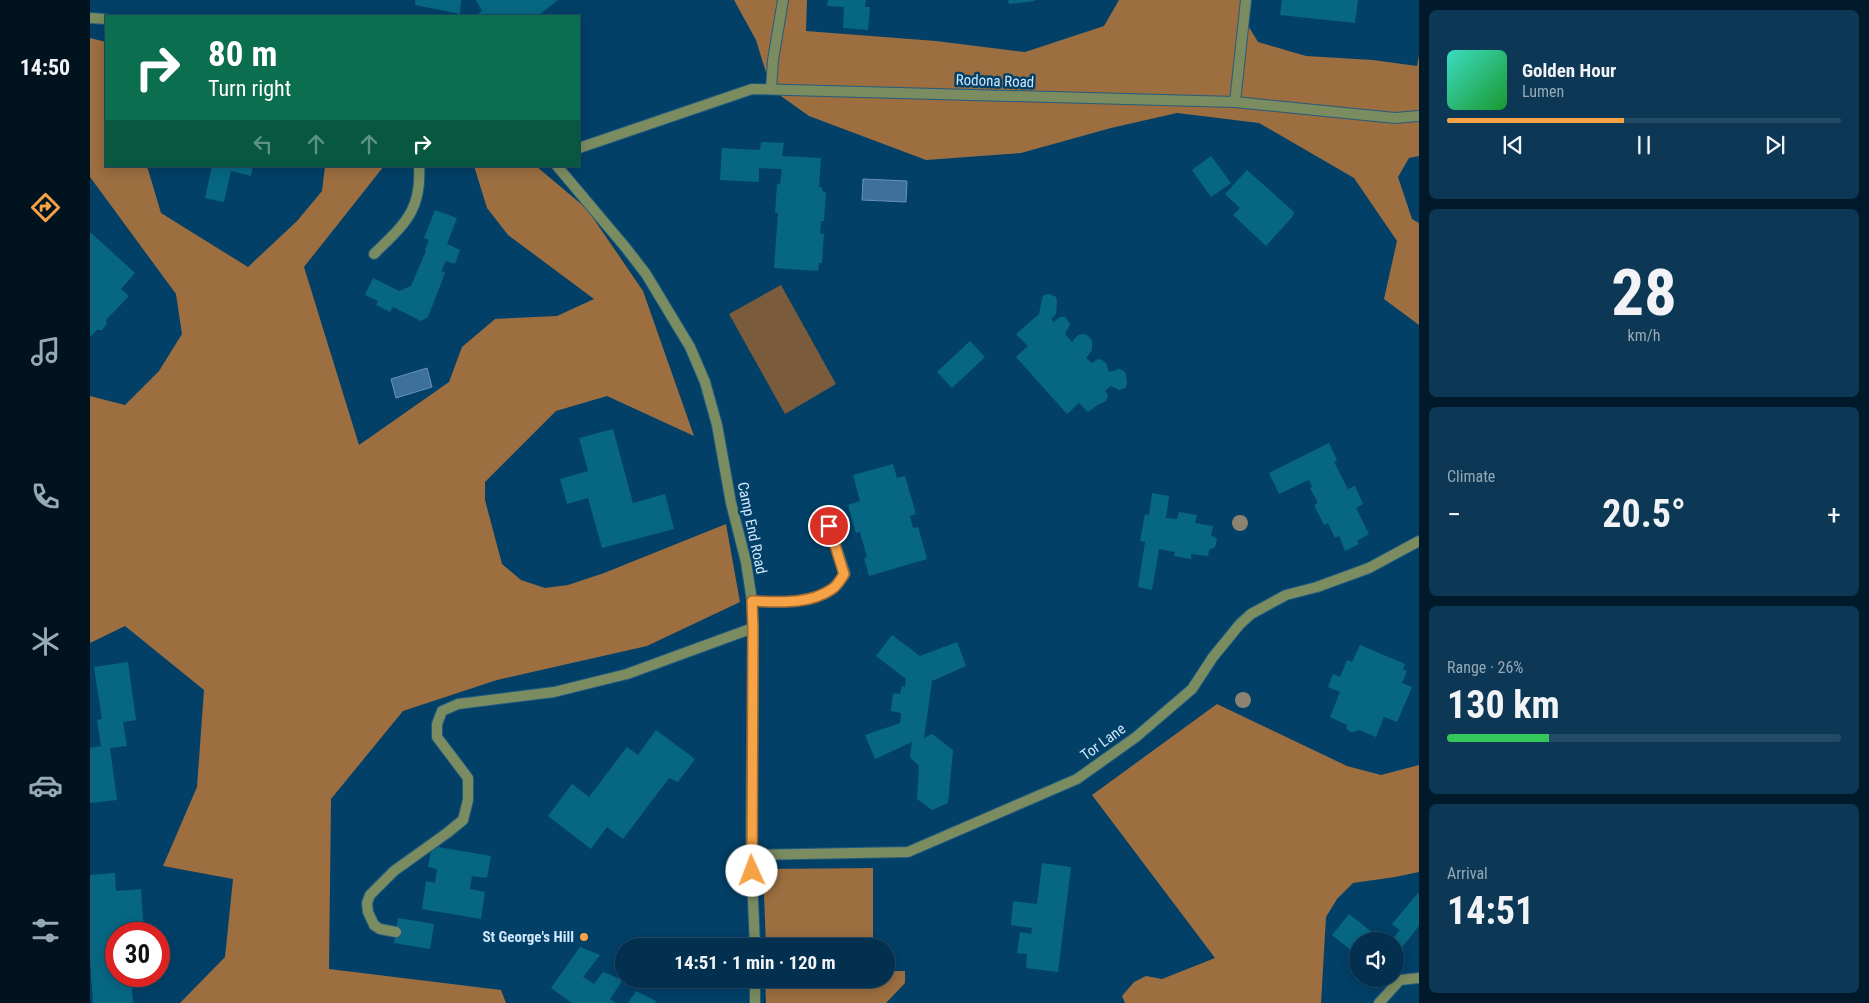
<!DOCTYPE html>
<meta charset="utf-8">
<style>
:root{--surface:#02304e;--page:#0c3855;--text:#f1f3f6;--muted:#96a9b6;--line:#234b66;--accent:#f6a247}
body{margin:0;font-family:"Roboto Condensed",sans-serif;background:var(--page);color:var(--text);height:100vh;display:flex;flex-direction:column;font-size:19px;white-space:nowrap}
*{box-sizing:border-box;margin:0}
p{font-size:16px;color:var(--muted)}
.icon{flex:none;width:28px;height:28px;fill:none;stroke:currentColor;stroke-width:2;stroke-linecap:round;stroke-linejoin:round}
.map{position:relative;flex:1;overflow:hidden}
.drawer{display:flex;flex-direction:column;gap:10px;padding:10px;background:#011a2b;width:450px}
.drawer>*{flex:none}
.banner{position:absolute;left:15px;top:15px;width:475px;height:152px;border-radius:0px;box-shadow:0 2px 12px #0003,0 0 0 1px var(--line);background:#0b6e4f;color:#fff;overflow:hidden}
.fabs{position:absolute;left:1259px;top:932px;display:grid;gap:10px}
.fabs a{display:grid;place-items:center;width:55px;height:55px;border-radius:50%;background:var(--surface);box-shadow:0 2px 12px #0003,0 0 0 1px var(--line);font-size:25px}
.speed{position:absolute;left:15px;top:922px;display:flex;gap:10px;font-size:25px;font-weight:700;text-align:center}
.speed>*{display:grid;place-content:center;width:65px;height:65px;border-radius:50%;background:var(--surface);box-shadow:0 2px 12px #0003,0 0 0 1px var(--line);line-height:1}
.speed .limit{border:8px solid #d22;background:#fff;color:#111}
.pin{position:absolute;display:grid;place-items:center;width:42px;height:42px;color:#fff;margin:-21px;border:2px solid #fff;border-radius:50%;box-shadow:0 1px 5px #0007}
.me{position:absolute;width:55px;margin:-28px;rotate:358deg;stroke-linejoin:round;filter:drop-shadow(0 0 4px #0008)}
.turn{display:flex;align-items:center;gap:18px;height:105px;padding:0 20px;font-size:22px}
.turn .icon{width:65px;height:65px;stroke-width:2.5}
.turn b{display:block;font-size:35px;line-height:42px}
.lanes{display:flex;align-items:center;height:48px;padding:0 20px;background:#0003;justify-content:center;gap:25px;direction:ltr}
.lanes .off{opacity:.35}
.big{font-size:38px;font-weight:700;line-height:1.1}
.drawer .tile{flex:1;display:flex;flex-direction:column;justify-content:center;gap:8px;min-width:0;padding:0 18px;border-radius:8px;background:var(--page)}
.drawer .dial{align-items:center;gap:0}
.dial b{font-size:65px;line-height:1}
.song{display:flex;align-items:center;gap:15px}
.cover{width:60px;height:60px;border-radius:8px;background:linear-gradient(135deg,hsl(170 70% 55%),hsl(130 70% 35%))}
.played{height:5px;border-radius:2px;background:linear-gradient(90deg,var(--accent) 45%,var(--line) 45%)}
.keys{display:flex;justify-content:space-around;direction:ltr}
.heat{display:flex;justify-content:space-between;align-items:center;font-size:28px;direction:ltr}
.charge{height:8px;border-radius:4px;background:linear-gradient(90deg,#34c759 26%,var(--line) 0)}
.trip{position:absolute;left:525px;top:938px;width:280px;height:50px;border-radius:25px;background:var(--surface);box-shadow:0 2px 12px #0003,0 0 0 1px var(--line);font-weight:700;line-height:50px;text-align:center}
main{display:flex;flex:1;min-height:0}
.tabs{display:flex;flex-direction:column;width:90px;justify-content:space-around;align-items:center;background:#01131f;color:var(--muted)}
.tabs .icon{width:35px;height:35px}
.tabs .current{color:var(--accent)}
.tabs b{font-size:22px;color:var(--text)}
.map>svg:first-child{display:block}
.green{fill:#7a5b3c}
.forest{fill:#9c6e40}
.water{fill:#3d709a;stroke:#6993b7}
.building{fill:#076783}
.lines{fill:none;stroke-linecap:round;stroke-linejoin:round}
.service-casing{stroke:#235b7f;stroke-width:12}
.minor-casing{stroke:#235b7f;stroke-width:12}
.service{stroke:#7b8c60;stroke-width:10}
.minor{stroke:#7b8c60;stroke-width:10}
.tree{fill:#8d8370}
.route-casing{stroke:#a0692e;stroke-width:12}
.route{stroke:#f6a247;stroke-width:9}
.poi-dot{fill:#f6a247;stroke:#024068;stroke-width:2}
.labels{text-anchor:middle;stroke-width:5;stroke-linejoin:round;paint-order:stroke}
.street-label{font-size:15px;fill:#d0e6fa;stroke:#024068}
.poi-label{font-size:15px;font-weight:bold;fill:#d0e6fa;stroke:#024068;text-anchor:end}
</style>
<main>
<nav class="tabs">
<b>14:50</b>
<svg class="icon current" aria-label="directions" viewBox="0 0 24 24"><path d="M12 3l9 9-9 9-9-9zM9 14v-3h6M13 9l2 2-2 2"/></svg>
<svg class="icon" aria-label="music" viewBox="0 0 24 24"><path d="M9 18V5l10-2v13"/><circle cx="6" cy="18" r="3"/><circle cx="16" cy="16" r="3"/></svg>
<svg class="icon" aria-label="phone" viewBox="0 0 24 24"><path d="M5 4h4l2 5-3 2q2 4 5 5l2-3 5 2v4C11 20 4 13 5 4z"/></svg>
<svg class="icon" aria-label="climate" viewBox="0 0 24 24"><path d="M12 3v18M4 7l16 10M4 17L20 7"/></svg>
<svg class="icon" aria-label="car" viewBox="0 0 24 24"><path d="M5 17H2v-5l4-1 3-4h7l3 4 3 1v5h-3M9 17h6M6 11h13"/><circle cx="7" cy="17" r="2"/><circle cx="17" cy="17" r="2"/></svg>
<svg class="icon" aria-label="filters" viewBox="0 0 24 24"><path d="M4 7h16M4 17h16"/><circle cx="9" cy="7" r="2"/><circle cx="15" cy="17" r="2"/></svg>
</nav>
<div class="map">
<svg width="1329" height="1003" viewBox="0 0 1329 1003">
<rect width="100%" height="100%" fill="#024068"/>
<polygon class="green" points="691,285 746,384 695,414 639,314"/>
<g class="forest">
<polygon points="644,0 717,0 716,31 846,41 935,52 1014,26 1029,0 1152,0 1151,14 1168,42 1216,56 1283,60 1327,66 1329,55 1329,156 1319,158 1308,177 1322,219 1329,223 1329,325 1294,299 1307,241 1264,178 1169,123 1087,113 1021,128 931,153 836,160 719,116 681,89 666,40"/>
<polygon points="0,38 16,42 16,166 57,166 71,213 158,267 207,221 232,191 235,166 294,166 214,267 269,445 359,382 372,347 405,319 467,316 504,299 418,235 397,208 384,166 446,166 497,209 553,291 604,436 517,396 466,411 395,482 395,500 412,564 431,580 455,588 478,585 514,573 636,524 650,602 557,646 407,680 313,711 241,799 239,969 411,990 416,1003 90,1003 135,957 143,879 73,866 107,787 114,690 35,626 0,643 0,396 35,405 69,371 92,334 86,294 0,177"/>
<polygon points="1127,704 1257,766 1291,775 1329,765 1329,872 1305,877 1263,883 1247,899 1236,917 1231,1003 1035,1003 1032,996 1044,982 1056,976 1072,979 1125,958 1002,795"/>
<polygon points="783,868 783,946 676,946 673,869"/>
<polygon points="796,971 815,971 815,983 796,1003 676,1003 675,979 796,979"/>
</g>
<g class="water">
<polygon points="773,179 817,181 816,202 772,200"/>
<polygon points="337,368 342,387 306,398 301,379"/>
</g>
<g class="building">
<polygon points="325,0 371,0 370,14 325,5"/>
<polygon points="386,0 468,0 449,15 450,16 385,16 392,11"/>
<polygon points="738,0 776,0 775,7 780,7 778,30 753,28 754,7 737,6"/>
<polygon points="918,0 945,0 945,1 919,4"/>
<polygon points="1192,0 1268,0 1265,23 1190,15"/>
<polygon points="671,142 694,143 692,156 731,158 729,187 732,187 732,191 736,192 734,221 731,221 730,233 734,234 732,263 729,263 728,271 684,268 688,213 685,213 687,184 690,184 692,169 669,168 669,182 630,180 632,148 670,150"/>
<polygon points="1121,156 1141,183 1121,197 1102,170"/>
<polygon points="122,166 163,166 161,176 141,171 134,202 115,198"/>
<polygon points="1157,170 1204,212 1203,216 1176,246 1143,215 1150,208 1135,194"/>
<polygon points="345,210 367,218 357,244 370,250 365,264 356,261 351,271 355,273 338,317 331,321 303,307 300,312 286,305 288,301 275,295 283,278 309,291 321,286 336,251 335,250 339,240 334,238"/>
<polygon points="0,232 45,273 31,289 39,296 16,320 17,324 12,330 7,330 0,337"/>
<polygon points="960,294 966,297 967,300 966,314 961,319 964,322 970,317 975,317 980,324 975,334 982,342 988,335 992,334 997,335 1002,340 1002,350 996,358 1002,363 1008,359 1012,360 1016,363 1019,372 1029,369 1034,371 1036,374 1037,384 1035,388 1029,390 1021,386 1015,391 1018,395 1016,401 1009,404 998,412 989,403 977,414 926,357 938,346 926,334 949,314 952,298 954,295"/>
<polygon points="880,341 895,357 862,388 847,372"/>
<polygon points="523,429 543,503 575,494 584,529 512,548 498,498 477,504 470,479 498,471 489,438"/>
<polygon points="1239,443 1247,460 1244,462 1258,489 1265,486 1273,504 1266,508 1279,534 1267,541 1269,544 1255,551 1249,536 1245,538 1238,523 1234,525 1224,505 1228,503 1220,488 1222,487 1219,480 1189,494 1179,473"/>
<polygon points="803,464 807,478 815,476 826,514 820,516 823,528 828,527 837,559 779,576 774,558 777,557 770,532 766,533 758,505 770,501 763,475"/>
<polygon points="1062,493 1079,496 1076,518 1087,519 1089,512 1107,515 1105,523 1123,526 1121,536 1125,537 1127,540 1125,547 1119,550 1118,556 1101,554 1101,559 1084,556 1085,552 1069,549 1062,590 1048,587 1055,542 1050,541 1055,514 1059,515"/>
<polygon points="802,635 830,656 867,642 876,666 842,681 834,738 842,734 863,750 858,803 842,810 827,799 829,766 820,757 822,742 785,759 775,735 810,723 811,713 801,711 803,693 810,694 812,686 815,687 816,679 786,656"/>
<polygon points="1270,645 1315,664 1313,669 1317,671 1312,683 1322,687 1307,722 1294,717 1286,737 1269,730 1264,732 1260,732 1256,728 1257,725 1240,717 1250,692 1238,687 1243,674 1250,677 1257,660 1262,662"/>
<polygon points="38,662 46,720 33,722 37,746 20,748 27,800 0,803 0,748 11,746 7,720 12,719 4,667"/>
<polygon points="566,730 605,759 588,782 579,778 533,839 517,827 501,849 458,816 482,784 499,797 537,747 548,755"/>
<polygon points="342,846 401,856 397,878 382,876 380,889 395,892 391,919 332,909 336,881 345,883 347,869 338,867"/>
<polygon points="952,863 981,867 968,972 936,968 937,954 927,953 930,932 941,934 942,928 921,925 923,901 947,904"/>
<polygon points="25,873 26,891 51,889 54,934 26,934 26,976 41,976 43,1003 3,1003 0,961 0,875"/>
<polygon points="1328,893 1329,894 1329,926 1305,956 1305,941 1301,941 1310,930 1302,924"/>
<polygon points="1259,914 1293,941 1268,941 1268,956 1242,935"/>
<polygon points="308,918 344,924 340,949 304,943"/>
<polygon points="490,947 510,955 493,977 504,984 513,972 533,980 520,999 526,1003 482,1003 461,988"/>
<polygon points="546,991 566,1001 565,1003 538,1003"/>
</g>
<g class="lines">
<defs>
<g id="service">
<polyline points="681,89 683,60 693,0"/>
<polyline points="1145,102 1156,0"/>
<path d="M284 254C313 225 332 212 329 166"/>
<path d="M662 601C688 602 719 605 742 589 747 586 751 579 755 574L739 526"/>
<polyline points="306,932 290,929 284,925 278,912 277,903 280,895 304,871 357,833 373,820 378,800 378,778 347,737 347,724 352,711 368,704 464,692 537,674 663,628"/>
<polyline points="1289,1003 1310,980 1329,978"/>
</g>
<g id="minor">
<polyline points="0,18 16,19"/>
<polyline points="489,148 662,89 1145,102 1305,118 1329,116"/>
<polyline points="467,166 536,248 556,274 600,347 615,382 627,425 641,503 656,562 662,601 663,628 661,855 665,946"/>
<polyline points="661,855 818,852 987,779 1046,737 1102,689 1123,657 1150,624 1161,614 1196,595 1227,587 1279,568 1329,541"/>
<polyline points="665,979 665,1003"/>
</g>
</defs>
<use href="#service" class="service-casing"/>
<use href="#minor" class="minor-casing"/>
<use href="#service" class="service"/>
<use href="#minor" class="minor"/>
</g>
<g class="tree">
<circle cx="1150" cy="523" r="8"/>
<circle cx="1153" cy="700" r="8"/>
</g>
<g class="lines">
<defs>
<path id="route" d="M662 871 663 628 662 601C688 602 719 605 742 589 747 586 751 579 754 574L739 526"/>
</defs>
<use href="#route" class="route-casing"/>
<use href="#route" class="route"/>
</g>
<circle class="poi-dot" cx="494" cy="937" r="5"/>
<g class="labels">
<g class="street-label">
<text transform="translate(905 81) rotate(2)" y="5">Rodona Road</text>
<text transform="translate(662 528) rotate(78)" y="5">Camp End Road</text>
<text transform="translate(1013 742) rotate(-36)" y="5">Tor Lane</text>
</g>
<g class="poi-label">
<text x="484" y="942">St George's Hill</text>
</g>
</g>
</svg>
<div class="fabs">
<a><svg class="icon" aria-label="sound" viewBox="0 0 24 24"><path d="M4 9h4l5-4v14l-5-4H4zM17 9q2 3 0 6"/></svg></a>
</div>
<div class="speed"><div class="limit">30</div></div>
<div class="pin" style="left:739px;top:526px;background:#d93025"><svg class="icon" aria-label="arrive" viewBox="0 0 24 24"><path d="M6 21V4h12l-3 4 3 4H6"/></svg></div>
<svg class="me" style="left:662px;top:871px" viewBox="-20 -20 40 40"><circle r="19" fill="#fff"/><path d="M0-13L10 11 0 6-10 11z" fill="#f6a247"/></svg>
<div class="trip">14:51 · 1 min · 120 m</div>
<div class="banner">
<div class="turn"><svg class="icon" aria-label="right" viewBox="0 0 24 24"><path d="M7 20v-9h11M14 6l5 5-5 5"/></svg><div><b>80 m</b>Turn right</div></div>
<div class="lanes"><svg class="icon off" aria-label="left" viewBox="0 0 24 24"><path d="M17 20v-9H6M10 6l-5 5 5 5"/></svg><svg class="icon off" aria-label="ahead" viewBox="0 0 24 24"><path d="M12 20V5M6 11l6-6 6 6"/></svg><svg class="icon off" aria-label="ahead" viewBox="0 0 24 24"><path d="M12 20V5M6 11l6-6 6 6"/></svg><svg class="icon" aria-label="right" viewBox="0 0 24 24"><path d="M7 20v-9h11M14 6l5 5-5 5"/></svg></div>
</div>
</div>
<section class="drawer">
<div class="tile">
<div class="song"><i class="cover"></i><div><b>Golden Hour</b><p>Lumen</p></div></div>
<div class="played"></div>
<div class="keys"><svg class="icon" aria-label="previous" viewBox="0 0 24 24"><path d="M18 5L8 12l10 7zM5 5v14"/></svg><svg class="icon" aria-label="pause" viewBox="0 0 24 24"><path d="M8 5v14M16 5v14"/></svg><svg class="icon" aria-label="next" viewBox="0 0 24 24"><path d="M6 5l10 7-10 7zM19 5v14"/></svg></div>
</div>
<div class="tile dial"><b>28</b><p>km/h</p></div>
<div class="tile"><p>Climate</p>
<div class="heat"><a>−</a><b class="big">20.5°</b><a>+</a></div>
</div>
<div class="tile"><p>Range · 26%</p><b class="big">130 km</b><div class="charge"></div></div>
<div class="tile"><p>Arrival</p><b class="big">14:51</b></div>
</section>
</main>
